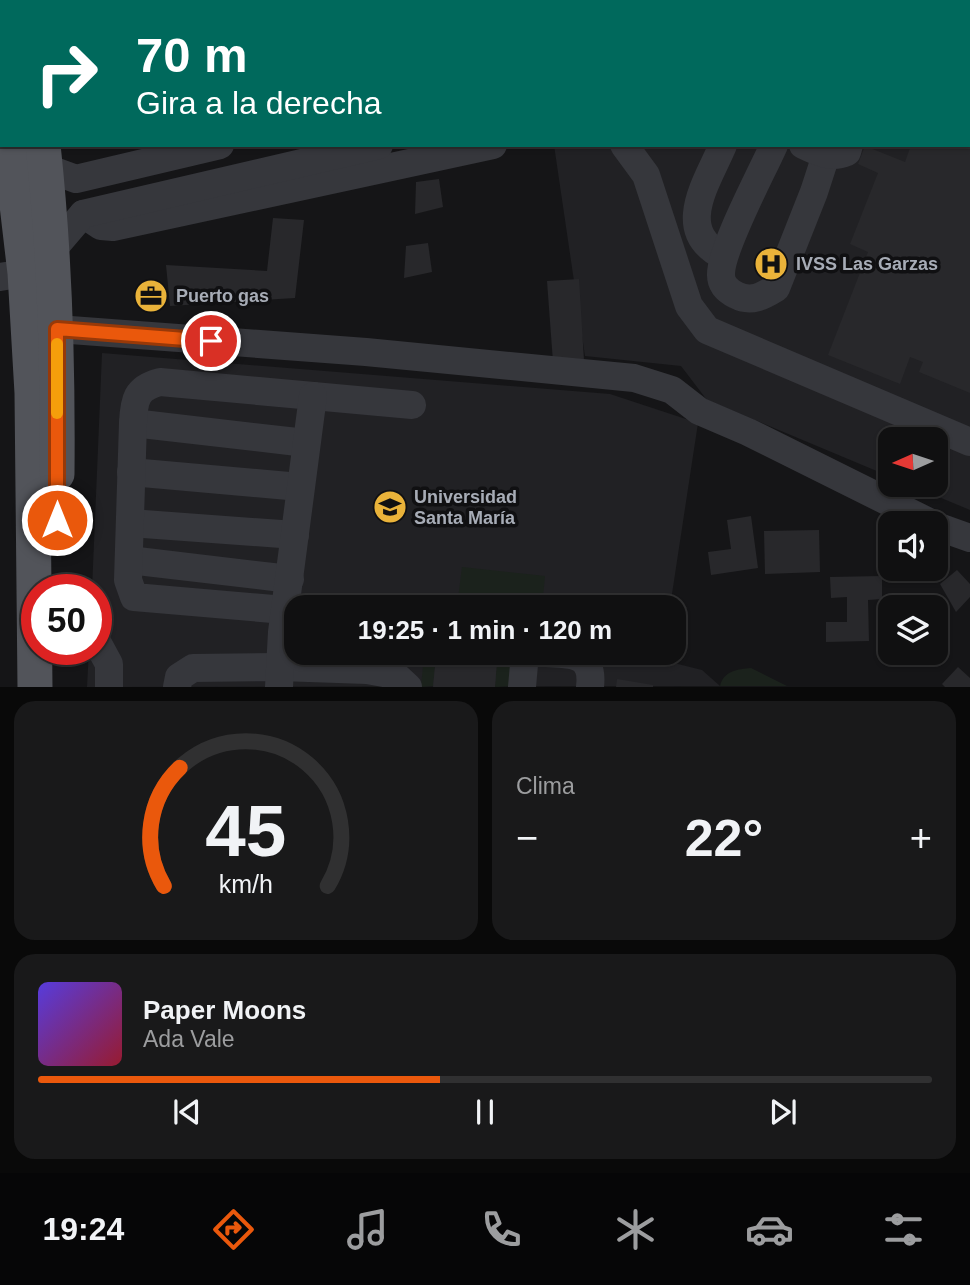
<!DOCTYPE html>
<html lang="es">
<meta charset="utf-8">
<style>
:root{--surface:#101011;--page:#19191a;--text:#f1f3f6;--muted:#9c9d9f;--line:#303031;--accent:#ea580c}
body{margin:0;font-family:Helvetica,sans-serif;background:var(--page);color:var(--text);height:100vh;display:flex;flex-direction:column;font-size:26px;white-space:nowrap}
*{box-sizing:border-box;margin:0}
p{font-size:23px;color:var(--muted)}
.icon{flex:none;width:38px;height:38px;fill:none;stroke:currentColor;stroke-width:2;stroke-linecap:round;stroke-linejoin:round}
.map{position:relative;height:687px;overflow:hidden}
.details{display:flex;flex-direction:column;gap:14px;padding:14px;background:#090909;flex:1}
.details>*{flex:none}
.banner{position:absolute;left:0px;top:0px;width:971px;height:147px;box-shadow:0 2px 5px #0004,0 0 0 2px var(--line);background:#00695c;color:#fff;overflow:hidden}
.needle{width:46px;rotate:267deg}
.fabs{position:absolute;left:878px;top:427px;display:grid;gap:14px}
.fabs a{display:grid;place-items:center;width:70px;height:70px;border-radius:14px;background:var(--surface);box-shadow:0 2px 5px #0004,0 0 0 2px var(--line);font-size:35px}
.speed{position:absolute;left:21px;top:574px;display:flex;gap:14px;font-size:35px;font-weight:700;text-align:center}
.speed>*{display:grid;place-content:center;width:91px;height:91px;border-radius:50%;background:var(--surface);box-shadow:0 2px 5px #0004,0 0 0 2px var(--line);line-height:1}
.speed .limit{border:10px solid #d22;background:#fff;color:#111}
.pin{position:absolute;display:grid;place-items:center;width:60px;height:60px;color:#fff;margin:-30px;border:4px solid #fff;border-radius:50%;box-shadow:0 2px 7px #0007}
.me{position:absolute;width:77px;margin:-38px;rotate:0deg;stroke-linejoin:round;filter:drop-shadow(0 0 5px #0008)}
.turn{display:flex;align-items:center;gap:24px;height:147px;padding:0 21px;font-size:32px}
.turn .icon{width:91px;height:91px;stroke-width:2.5}
.turn b{display:block;font-size:49px;line-height:60px}
.big{font-size:52px;font-weight:700;line-height:1.1}
.details .widget{flex:1;display:flex;flex-direction:column;justify-content:center;gap:10px;min-width:0;padding:0 24px;border-radius:21px;background:var(--page)}
.details .dial{align-items:center;gap:0}
.dial svg{height:182px;overflow:visible;fill:none;stroke:var(--line);stroke-width:7;stroke-linecap:round;text-anchor:middle}
.dial text{fill:var(--text);stroke:none}
.song{display:flex;align-items:center;gap:21px}
.cover{width:84px;height:84px;border-radius:10px;background:linear-gradient(135deg,hsl(250 70% 55%),hsl(350 70% 35%))}
.played{height:7px;border-radius:4px;background:linear-gradient(90deg,var(--accent) 45%,var(--line) 45%)}
.keys{display:flex;justify-content:space-around;direction:ltr}
.heat{display:flex;justify-content:space-between;align-items:center;font-size:38px;direction:ltr}
.details .tiles{flex:1;display:grid;gap:14px;grid-template-columns:1fr 1fr}
.widget:last-child{grid-column:span 2}
.trip{position:absolute;left:284px;top:595px;width:402px;height:70px;border-radius:21px;background:var(--surface);box-shadow:0 2px 5px #0004,0 0 0 2px var(--line);font-weight:700;line-height:70px;text-align:center}
.dock{display:flex;height:112px;justify-content:space-around;align-items:center;background:#060607;color:var(--muted)}
.dock .icon{width:49px;height:49px}
.dock .on{color:var(--accent)}
.dock b{font-size:32px;color:var(--text)}
.map>svg:first-child{display:block}
.built{fill:#212124}
.green{fill:#1b221c}
.building{fill:#28282b}
.lines{fill:none;stroke-linecap:round;stroke-linejoin:round}
.minor{stroke:#36373c;stroke-width:28}
.major{stroke:#52545a;stroke-width:35}
.route-casing{stroke:#983908;stroke-width:18}
.route{stroke:#ea580c;stroke-width:12}
.slow{stroke:#f59e0b;stroke-width:12}
.labels{text-anchor:middle;stroke-width:7;stroke-linejoin:round;paint-order:stroke}
.poi-label{font-size:18px;font-weight:bold;fill:#a7acb6;stroke:#101012;text-anchor:start}
</style>
<div class="map">
<svg width="970" height="687" viewBox="0 0 970 687">
<rect width="100%" height="100%" fill="#151517"/>
<g class="built">
<polygon points="690,0 970,0 970,510 910,485 936,485 936,439 891,439 891,477 707,400 681,366 585,356 554,145 970,145 970,2 689,2"/>
<polygon points="102,353 610,394 698,423 670,607 296,607 296,653 663,653 662,660 702,670 720,686 87,687 89,649 96,649 96,590 92,590"/>
</g>
<g class="green">
<polygon points="462,567 545,576 542,607 457,607"/>
<polygon points="424,656 436,656 433,686 421,687"/>
<polygon points="497,662 515,663 513,686 495,687"/>
<path d="M751 668 787 686H720C723 671 738 669 751 668Z"/>
</g>
<g class="building">
<polygon points="911,145 970,145 970,393 919,372 923,362 910,357 900,384 828,355 868,252 850,244 878,173 858,164 865,146 905,162"/>
<polygon points="439,179 443,207 415,214 416,182"/>
<polygon points="273,218 304,220 295,298 170,306 166,265 267,271"/>
<polygon points="428,243 432,272 404,278 406,246"/>
<polygon points="579,279 584,360 553,362 547,281"/>
<polygon points="751,516 758,568 711,575 708,552 731,549 727,520"/>
<polygon points="819,530 820,572 765,574 764,531"/>
<polygon points="957,570 970,584 970,597 956,612 940,584"/>
<polygon points="882,576 882,599 868,600 869,641 826,642 826,622 847,622 847,597 831,598 830,577"/>
<polygon points="436,656 497,662 495,687 433,687"/>
<polygon points="958,667 970,678 970,687 945,687 942,684"/>
<polygon points="617,679 653,685 653,687 616,687"/>
</g>
<g class="lines">
<g class="minor">
<polyline points="832,2 833,0"/>
<polyline points="897,2 898,0"/>
<polyline points="0,126 2,126"/>
<polyline points="624,145 646,175 689,306 707,330 970,442"/>
<path d="M723 145C707 183 673 230 723 256"/>
<path d="M774 145C762 172 720 250 721 275 721 285 728 291 736 295 751 303 763 296 776 288L814 192 826 155"/>
<path d="M803 145C819 152 830 159 847 152L849 145"/>
<polyline points="46,168 76,179 220,145"/>
<polyline points="83,214 101,226 113,227 493,145"/>
<polyline points="53,249 83,214 379,145"/>
<polyline points="0,277 25,273"/>
<polyline points="57,329 366,352 634,378 672,390 699,411 748,432 931,523"/>
<polyline points="133,423 306,443"/>
<polyline points="131,472 300,487"/>
<polyline points="130,523 295,535"/>
<polyline points="936,526 970,538"/>
<polyline points="129,560 290,579"/>
<path d="M285 610 134 597 128 580 133 423C134 400 136 388 160 382L412 405"/>
<polyline points="96,640 109,664 109,687"/>
<path d="M546 653C572 654 594 653 590 687"/>
<polyline points="177,687 179,677 193,668 280,667 367,670 395,675 408,687"/>
<polyline points="279,687 282,632 313,396"/>
<polyline points="522,687 525,653"/>
</g>
<g class="major">
<polyline points="26,0 26,2"/>
<polyline points="0,45 2,64"/>
<polyline points="10,145 25,273 32,393 35,687"/>
<path d="M43 145C55 255 58 364 57 474"/>
</g>
</g>
<g class="lines">
<defs>
<polyline id="route" points="57,520 57,329 211,341"/>
</defs>
<use href="#route" class="route-casing"/>
<use href="#route" class="route"/>
<polyline class="slow" points="57,344 57,413"/>
</g>
<defs>
<symbol id="hospital-disc" viewBox="-11 -11 22 22"><circle r="9.5" fill="#eab33a" stroke="#101012"/><path d="M-5-5h3v3.5h4V-5h3V5h-3V1.5h-4V5h-3Z" fill="#111"/></symbol>
<symbol id="office-disc" viewBox="-11 -11 22 22"><circle r="9.5" fill="#eab33a" stroke="#101012"/><path d="M-6-3h4V-5.5h4V-3h4V5H-6ZM-1-4.5V-3h2v-1.5ZM-6 0V1H6V0Z" fill="#111"/></symbol>
<symbol id="university-disc" viewBox="-11 -11 22 22"><circle r="9.5" fill="#eab33a" stroke="#101012"/><path d="M0-5L7-2L0 1L-7-2ZM-4 1L0 2.5L4 1V4Q0 6-4 4Z" fill="#111"/></symbol>
</defs>
<g fill-rule="evenodd">
<use href="#hospital-disc" x="752" y="245" width="38" height="38"/>
<use href="#office-disc" x="132" y="277" width="38" height="38"/>
<use href="#university-disc" x="371" y="488" width="38" height="38"/>
</g>
<g class="labels">
<g class="poi-label">
<text x="796" y="270">IVSS Las Garzas</text>
<text x="176" y="302">Puerto gas</text>
<text x="414" y="503">Universidad<tspan x="414" dy="21">Santa María</tspan></text>
</g>
</g>
</svg>
<div class="fabs">
<a><svg class="needle" viewBox="-14 -14 28 28"><path d="M0-13l5 13h-10z" fill="#e53935"/><path d="M0 13l5-13h-10z" fill="#9c9d9f"/></svg></a>
<a><svg class="icon" aria-label="sound" viewBox="0 0 24 24"><path d="M4 9h4l5-4v14l-5-4H4zM17 9q2 3 0 6"/></svg></a>
<a><svg class="icon" aria-label="layers" viewBox="0 0 24 24"><path d="M12 4l9 5-9 5-9-5zM3 14l9 5 9-5"/></svg></a>
</div>
<div class="speed"><div class="limit">50</div></div>
<div class="pin" style="left:211px;top:341px;background:#d93025"><svg class="icon" aria-label="arrive" viewBox="0 0 24 24"><path d="M6 21V4h12l-3 4 3 4H6"/></svg></div>
<svg class="me" style="left:57px;top:520px" viewBox="-20 -20 40 40"><circle r="17" fill="#ea580c" stroke="#fff" stroke-width="3"/><path d="M0-11L8 9 0 5-8 9z" fill="#fff"/></svg>
<div class="trip">19:25 · 1 min · 120 m</div>
<div class="banner">
<div class="turn"><svg class="icon" aria-label="right" viewBox="0 0 24 24"><path d="M7 20v-9h11M14 6l5 5-5 5"/></svg><div><b>70 m</b>Gira a la derecha</div></div>
</div>
</div>
<section class="details">
<div class="tiles">
<div class="widget dial"><svg viewBox="0 0 100 80">
<path d="M14 69A42 42 0 1 1 86 69"/>
<path d="M14 69A42 42 0 0 1 21 17" stroke="#ea580c"/>
<text x="50" y="56" font-size="32" font-weight="700">45</text>
<text x="50" y="72" font-size="11">km/h</text>
</svg></div>
<div class="widget"><p>Clima</p>
<div class="heat"><a>−</a><b class="big">22°</b><a>+</a></div>
</div>
<div class="widget">
<div class="song"><i class="cover"></i><div><b>Paper Moons</b><p>Ada Vale</p></div></div>
<div class="played"></div>
<div class="keys"><svg class="icon" aria-label="previous" viewBox="0 0 24 24"><path d="M18 5L8 12l10 7zM5 5v14"/></svg><svg class="icon" aria-label="pause" viewBox="0 0 24 24"><path d="M8 5v14M16 5v14"/></svg><svg class="icon" aria-label="next" viewBox="0 0 24 24"><path d="M6 5l10 7-10 7zM19 5v14"/></svg></div>
</div>
</div>
</section>
<nav class="dock">
<b>19:24</b>
<svg class="icon on" aria-label="directions" viewBox="0 0 24 24"><path d="M12 3l9 9-9 9-9-9zM9 14v-3h6M13 9l2 2-2 2"/></svg>
<svg class="icon" aria-label="music" viewBox="0 0 24 24"><path d="M9 18V5l10-2v13"/><circle cx="6" cy="18" r="3"/><circle cx="16" cy="16" r="3"/></svg>
<svg class="icon" aria-label="phone" viewBox="0 0 24 24"><path d="M5 4h4l2 5-3 2q2 4 5 5l2-3 5 2v4C11 20 4 13 5 4z"/></svg>
<svg class="icon" aria-label="climate" viewBox="0 0 24 24"><path d="M12 3v18M4 7l16 10M4 17L20 7"/></svg>
<svg class="icon" aria-label="car" viewBox="0 0 24 24"><path d="M5 17H2v-5l4-1 3-4h7l3 4 3 1v5h-3M9 17h6M6 11h13"/><circle cx="7" cy="17" r="2"/><circle cx="17" cy="17" r="2"/></svg>
<svg class="icon" aria-label="filters" viewBox="0 0 24 24"><path d="M4 7h16M4 17h16"/><circle cx="9" cy="7" r="2"/><circle cx="15" cy="17" r="2"/></svg>
</nav>
